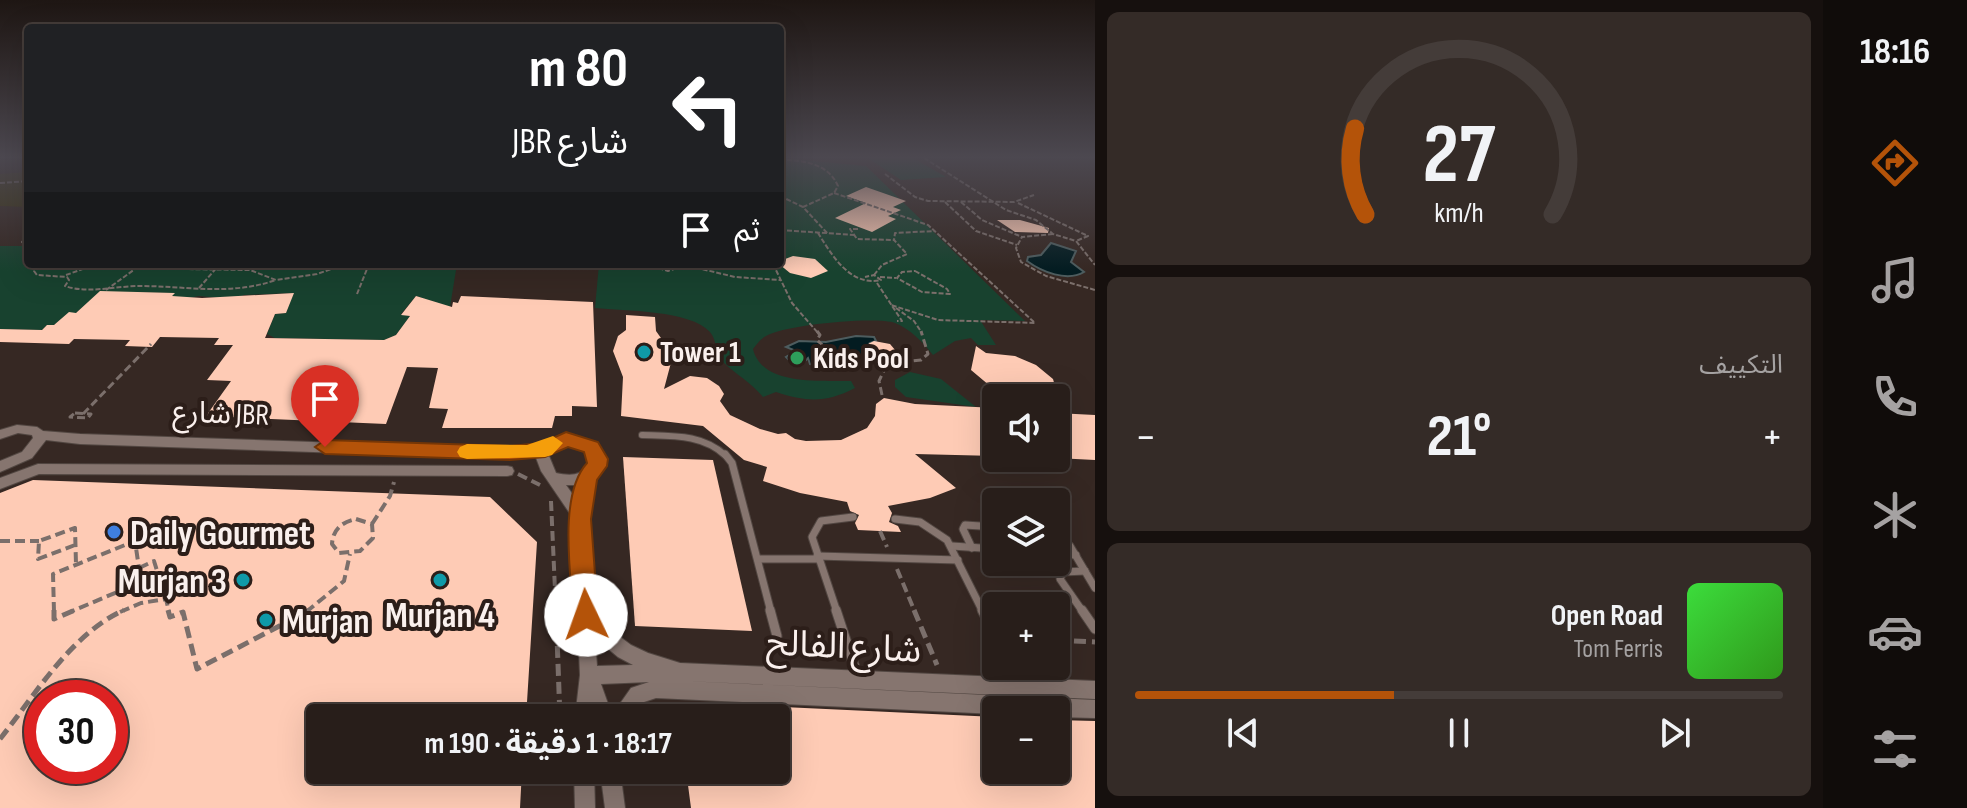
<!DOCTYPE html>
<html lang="ar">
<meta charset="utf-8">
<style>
:root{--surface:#281e1a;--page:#342b27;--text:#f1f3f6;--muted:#a5a2a2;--line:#443c39;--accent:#b45309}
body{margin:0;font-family:"Sofia Sans Condensed","Noto Sans Arabic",sans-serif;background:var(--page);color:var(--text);direction:rtl;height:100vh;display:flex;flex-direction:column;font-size:30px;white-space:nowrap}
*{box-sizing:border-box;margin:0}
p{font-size:26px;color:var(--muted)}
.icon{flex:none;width:44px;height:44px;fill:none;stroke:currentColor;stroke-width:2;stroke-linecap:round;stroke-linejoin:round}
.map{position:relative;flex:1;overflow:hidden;direction:ltr}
.side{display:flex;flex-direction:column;gap:12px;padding:12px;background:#16100e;width:728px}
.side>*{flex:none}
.hud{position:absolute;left:24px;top:24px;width:760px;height:244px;border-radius:8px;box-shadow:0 8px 32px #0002,0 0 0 2px var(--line);direction:rtl;background:#202124;color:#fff;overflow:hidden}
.tools{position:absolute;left:982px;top:384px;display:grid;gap:16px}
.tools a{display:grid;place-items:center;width:88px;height:88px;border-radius:8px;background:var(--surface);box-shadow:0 8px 32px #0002,0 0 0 2px var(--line);font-size:40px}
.speed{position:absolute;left:24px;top:680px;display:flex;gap:16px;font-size:40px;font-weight:700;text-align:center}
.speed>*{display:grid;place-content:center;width:104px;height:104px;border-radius:50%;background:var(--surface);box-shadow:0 8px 32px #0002,0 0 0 2px var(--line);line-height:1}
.speed .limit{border:12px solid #d22;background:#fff;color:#111}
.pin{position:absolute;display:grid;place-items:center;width:68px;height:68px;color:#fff;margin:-82px -34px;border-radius:50% 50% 50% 0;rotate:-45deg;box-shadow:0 0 8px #0007}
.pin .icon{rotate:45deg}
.me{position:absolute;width:88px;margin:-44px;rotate:357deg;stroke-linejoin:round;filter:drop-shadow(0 0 6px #0008)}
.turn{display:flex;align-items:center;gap:28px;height:168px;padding:0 24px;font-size:36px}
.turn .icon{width:104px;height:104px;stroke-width:2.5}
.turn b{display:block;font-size:56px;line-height:68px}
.then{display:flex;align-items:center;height:76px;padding:0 24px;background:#0003;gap:16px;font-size:30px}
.big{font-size:60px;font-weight:700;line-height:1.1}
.side .card{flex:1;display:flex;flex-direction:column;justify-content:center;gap:12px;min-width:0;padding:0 28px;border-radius:12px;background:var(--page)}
.side .dial{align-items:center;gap:0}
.dial svg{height:208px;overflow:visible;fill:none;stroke:var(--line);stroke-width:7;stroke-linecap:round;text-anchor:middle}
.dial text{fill:var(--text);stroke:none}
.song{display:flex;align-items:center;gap:24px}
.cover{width:96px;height:96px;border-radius:12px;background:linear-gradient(135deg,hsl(120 70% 55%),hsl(110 70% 35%))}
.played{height:8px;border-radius:4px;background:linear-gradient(90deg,var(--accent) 40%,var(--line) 40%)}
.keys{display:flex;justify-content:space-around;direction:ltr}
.heat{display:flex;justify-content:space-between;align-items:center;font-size:44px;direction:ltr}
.trip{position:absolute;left:306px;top:704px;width:484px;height:80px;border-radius:8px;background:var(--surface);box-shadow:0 8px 32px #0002,0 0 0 2px var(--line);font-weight:700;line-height:80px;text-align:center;direction:rtl}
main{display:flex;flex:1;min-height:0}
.tabs{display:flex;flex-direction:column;width:144px;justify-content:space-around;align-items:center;background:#100c0a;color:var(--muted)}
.tabs .icon{width:56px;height:56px}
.tabs .active{color:var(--accent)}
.tabs b{font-size:36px;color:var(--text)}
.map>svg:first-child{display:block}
.green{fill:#18422f}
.sand{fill:#3b3312}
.water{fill:#031c21;stroke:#4d5c5e;stroke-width:2}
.building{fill:#fecbb5;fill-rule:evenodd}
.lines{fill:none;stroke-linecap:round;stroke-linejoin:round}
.lane-far2-casing{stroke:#524742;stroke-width:8}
.lane-far1-casing{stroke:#524742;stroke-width:9}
.lane-casing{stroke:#524742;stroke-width:11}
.street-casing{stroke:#524742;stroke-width:2}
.path-far3{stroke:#7b6f6b;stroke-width:2;stroke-dasharray:5 2;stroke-linecap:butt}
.path-far2{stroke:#7b6f6b;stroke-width:3;stroke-dasharray:8 4;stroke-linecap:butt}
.path-far1{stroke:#7b6f6b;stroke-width:4;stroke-dasharray:10 5;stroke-linecap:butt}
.path{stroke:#7b6f6b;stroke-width:5;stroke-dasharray:12 6;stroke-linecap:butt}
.lane-far2{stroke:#86756f;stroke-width:6}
.lane-far1{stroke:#86756f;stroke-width:7}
.lane{stroke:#86756f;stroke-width:9}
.street{fill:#86756f;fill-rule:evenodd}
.route{fill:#b45309;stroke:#753606;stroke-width:2}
.slow{fill:#f59e0b}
.culture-dot{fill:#0f9aa8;stroke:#2c1e19;stroke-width:3}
.leisure-dot{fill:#2e9e5b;stroke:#2c1e19;stroke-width:3}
.shop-dot{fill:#3f7fe0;stroke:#2c1e19;stroke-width:3}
.labels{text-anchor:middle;stroke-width:8;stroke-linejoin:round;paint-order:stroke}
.poi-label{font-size:30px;font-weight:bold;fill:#faf0ed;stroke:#2c1e19;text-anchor:start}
.street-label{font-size:30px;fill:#faf0ed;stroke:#2c1e19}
.near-poi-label{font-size:36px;font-weight:bold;fill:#faf0ed;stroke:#2c1e19;text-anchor:start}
.near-street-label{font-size:36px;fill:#faf0ed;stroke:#2c1e19}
</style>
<main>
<nav class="tabs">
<b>18:16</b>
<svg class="icon active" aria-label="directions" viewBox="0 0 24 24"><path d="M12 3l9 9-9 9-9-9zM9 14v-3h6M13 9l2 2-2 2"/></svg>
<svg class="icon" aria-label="music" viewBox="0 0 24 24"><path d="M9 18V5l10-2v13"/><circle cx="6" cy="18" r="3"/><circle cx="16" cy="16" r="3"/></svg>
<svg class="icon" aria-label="phone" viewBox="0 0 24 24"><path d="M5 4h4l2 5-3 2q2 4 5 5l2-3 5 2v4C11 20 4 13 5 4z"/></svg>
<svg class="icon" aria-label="climate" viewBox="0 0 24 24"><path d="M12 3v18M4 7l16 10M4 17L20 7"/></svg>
<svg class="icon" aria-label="car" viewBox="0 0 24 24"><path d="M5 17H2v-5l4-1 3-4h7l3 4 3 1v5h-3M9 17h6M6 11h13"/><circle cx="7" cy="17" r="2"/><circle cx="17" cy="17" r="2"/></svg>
<svg class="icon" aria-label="filters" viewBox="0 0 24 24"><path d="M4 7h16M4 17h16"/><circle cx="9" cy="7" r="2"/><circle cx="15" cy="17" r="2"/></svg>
</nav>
<section class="side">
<div class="card dial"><svg viewBox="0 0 100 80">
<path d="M14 69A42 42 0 1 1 86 69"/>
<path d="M14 69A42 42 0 0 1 10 36" stroke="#b45309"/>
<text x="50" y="56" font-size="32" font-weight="700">27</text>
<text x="50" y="72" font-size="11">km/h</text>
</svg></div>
<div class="card"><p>التكييف</p>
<div class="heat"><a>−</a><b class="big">21°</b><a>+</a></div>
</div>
<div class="card">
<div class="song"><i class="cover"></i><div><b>Open Road</b><p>Tom Ferris</p></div></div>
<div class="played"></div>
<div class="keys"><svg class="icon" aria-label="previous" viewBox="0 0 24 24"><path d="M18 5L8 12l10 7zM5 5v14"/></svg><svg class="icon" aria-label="pause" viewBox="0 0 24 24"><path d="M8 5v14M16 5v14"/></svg><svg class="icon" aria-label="next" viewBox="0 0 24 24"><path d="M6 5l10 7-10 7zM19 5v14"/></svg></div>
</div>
</section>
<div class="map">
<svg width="1095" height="808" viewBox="0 0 1095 808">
<rect width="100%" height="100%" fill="#362823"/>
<g class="green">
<path d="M780 158 866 166 1025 321 980 320 996 345H978L971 338 955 341 933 355C923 342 910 329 895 323 875 316 784 325 766 336 760 339 757 344 753 349 762 387 823 380 851 381L855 388C826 403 807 402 776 392L763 397C751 382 735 374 722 361 715 353 717 340 710 332 690 310 625 311 595 308L599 264H780Z"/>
<polygon points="868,158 913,158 946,177 901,180"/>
<polygon points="0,246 28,246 28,264 457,264 450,307 416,296 401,314 410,316 396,335 384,340 275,338 267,334 275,314 286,313 293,293 243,295 241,300 199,296 167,302 174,293 100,292 76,313 69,313 54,325 47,325 42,330 0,329"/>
<polygon points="910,372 941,379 976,407 906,397 895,387 895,380"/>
</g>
<polygon class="sand" points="28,172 28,207 0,206 0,174"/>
<g class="water">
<path d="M1051 243 1076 251 1071 262 1084 272C1067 282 1042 272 1027 261L1028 257 1041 255Z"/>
<path d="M856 336 874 337 876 341 870 343 876 355 868 360C849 353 831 350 816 365L810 364 808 358 802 364 791 362 786 357 796 351 786 347 799 341 826 342Z"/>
</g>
<g class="building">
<polygon points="866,187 906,201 893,207 901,210 888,216 896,219 872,232 835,218 866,203 846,196"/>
<polygon points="997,220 1020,220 1049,228 1048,233 1015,232"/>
<polygon points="793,256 815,259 828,271 811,278 790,273 779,264 780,261"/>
<polygon points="100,291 175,293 172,296 202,298 294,293 286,313 275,314 265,338 384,340 396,335 410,316 401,315 416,296 452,307 453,302 458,303 461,296 593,302 597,407 572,406 572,416 555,416 552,428 442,428 448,409 429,408 438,368 407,367 386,424 206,416 231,381 207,380 233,345 214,345 219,338 160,337 152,347 125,346 130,340 74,339 69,344 0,342 0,329 42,330 47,325 54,325 69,312 76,313"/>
<polygon points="626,315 655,317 656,331 673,355 664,389 690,376 707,378 719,386 724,394 720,401 730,415 760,429 778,434 786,433 795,439 806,441 841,440 867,428 875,416 876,404 884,398 915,404 996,408 996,456 915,454 956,488 930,498 888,506 892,513 889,522 898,526 901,532 858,530 855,523 859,515 850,511 847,502 800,493 763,481 767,467 744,460 703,426 621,416 623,377 613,351 618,336 626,330"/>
<polygon points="874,341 890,344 901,357 885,359 873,355 864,346"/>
<polygon points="976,346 986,353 1015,356 1036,365 1053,379 1057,393 1052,398 1015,398 996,391 971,370"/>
<polygon points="1056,413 1095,415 1095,460 1056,458"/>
<polygon points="623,457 713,460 752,631 635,626"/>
<path d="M33 480 490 497 537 542 526 718H320V770H522L520 808H0V493ZM42 698H110V766H42Z"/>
<polygon points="720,704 996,717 996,770 1056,770 1056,720 1095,721 1095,808 691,808 686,770 776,770 776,718 701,718"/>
</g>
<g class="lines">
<defs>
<path id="lane-far2" d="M642 435C672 436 703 434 726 456"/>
<g id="lane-far1">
<polyline points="725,454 732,463 771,612"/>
<polyline points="895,519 920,522 947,540 983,612"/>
<polyline points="1056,534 1070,546 1095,588"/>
<polyline points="952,546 996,549"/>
<polyline points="972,548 963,529 965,525 996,527"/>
<polyline points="1056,554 1076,555"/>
<polyline points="817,556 958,560"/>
<polyline points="758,559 818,559"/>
<polyline points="837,612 812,537 821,521 853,517"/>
<polyline points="1083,612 1060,579 1063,572 1085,571"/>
</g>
<g id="lane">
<polyline points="770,610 777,636"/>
<polyline points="836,610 858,677"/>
<polyline points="982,610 996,637"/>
<polyline points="1082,610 1095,629"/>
<polyline points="1010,666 1019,684"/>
</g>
<g id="street">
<path d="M17 425 37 427 43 431 80 434 492 448 542 445 549 440 560 436H575L587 440 601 450 604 466 594 479 587 519 594 611 611 630 631 645 648 653 680 663 1095 681V699L684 681 1095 700V718L1056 717V710H996V714L656 698 644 702 632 718H575L580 675 573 518 541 471 535 455 492 458 80 444 46 440 32 458 0 472V461L22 452 33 438 32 435 18 433 0 439V430ZM568 444 578 446 590 455V465C580 476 570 476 556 473L549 456C554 449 559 445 568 444ZM566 485H579L576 499ZM595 638 618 657 633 665 597 666ZM649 682 631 688 612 715 601 684Z"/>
<polygon points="38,464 507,466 512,467 514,471 512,475 507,476 39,474 0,489 0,478"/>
<polygon points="574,770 594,770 595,808 575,808"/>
<polygon points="600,770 620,770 625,808 605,808"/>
</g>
</defs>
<use href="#lane-far2" class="lane-far2-casing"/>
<use href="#lane-far1" class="lane-far1-casing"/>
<use href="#lane" class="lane-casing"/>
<use href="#street" class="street-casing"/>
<g class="path-far3">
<polyline points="924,158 1006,210 1036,220 1053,234 1076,241 1095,265"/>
<path d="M780 160C803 160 828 163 838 186L834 193 803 207"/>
<polyline points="885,174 915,197 928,201 1014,202 1034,195"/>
<polyline points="0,183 28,181"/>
<polyline points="834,193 928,225 1035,323 938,320 891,305"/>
<polyline points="780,196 803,207 828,234"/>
<polyline points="945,202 976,231 1017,245"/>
<polyline points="961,202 982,220 1022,237"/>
<polyline points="1018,203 1088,236 1076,241"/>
<polyline points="858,229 850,229 857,239 894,240"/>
<polyline points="780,230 855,235"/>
<path d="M818 233C832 255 850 287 881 280L874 275 865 277"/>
<polyline points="1053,234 1022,237 1016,248 1021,262 1046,276 1095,290"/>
<polyline points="28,236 22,242 28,245"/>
<path d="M36 264 34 271 37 275 67 277 69 280 65 286C88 294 115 286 140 286 187 286 230 296 276 280"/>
<polyline points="154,264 181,269 250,270 276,280 317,274 346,264"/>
<polyline points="645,264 668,271 690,264"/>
<polyline points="773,264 792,303 818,333"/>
<polyline points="689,266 735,277 780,280"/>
<polygon points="915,271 947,289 950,294 922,292 897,278 902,272"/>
<polyline points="66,275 97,264"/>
<polyline points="874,275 882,265 907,254 894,240 895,233 935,231"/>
<polyline points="880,277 896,278"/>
<polyline points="877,283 902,321 897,321"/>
<polyline points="199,288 220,264"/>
<polyline points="106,290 142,264"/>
<polyline points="357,294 369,264"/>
<polyline points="896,308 914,321 922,333"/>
</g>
<g class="path-far2">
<polyline points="817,331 820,335 817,340 831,353 849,353 887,364"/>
<polyline points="882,395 879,381 887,364 921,360 928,354 921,331"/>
<polygon points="75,413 91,414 88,418 70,417"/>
<polyline points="83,414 151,344"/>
</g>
<g class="path-far1">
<polyline points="518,474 540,485"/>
<polyline points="551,501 556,612"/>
<path d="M356 519 372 524 373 538 360 551 339 553 332 544C333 529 342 522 356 519Z"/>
<polyline points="372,524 390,496 394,482"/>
<polyline points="880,531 887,547"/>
<polyline points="0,541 39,541"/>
<polyline points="135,541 158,526"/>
<polyline points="75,545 38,559 39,541 75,528 76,564"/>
<polyline points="139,568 154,561 166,599"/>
<polyline points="897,569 915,612"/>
<polyline points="54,612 53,574 135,541 141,582 70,612"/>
<polyline points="120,612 141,603 166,599 169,612"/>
<polyline points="306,612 344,581 350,554"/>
</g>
<g class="path">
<polyline points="54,610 54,619 75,610"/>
<polyline points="168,610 170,617 183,612 197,669 310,610"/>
<polyline points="556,610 560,718"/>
<polyline points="914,610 937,665"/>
<polyline points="1056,640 1095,642"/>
<path d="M0 739C35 695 71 634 124 610"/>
</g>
<use href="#lane-far2" class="lane-far2"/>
<use href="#lane-far1" class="lane-far1"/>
<use href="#lane" class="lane"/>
<use href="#street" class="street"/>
</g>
<linearGradient id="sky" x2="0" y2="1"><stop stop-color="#1e1613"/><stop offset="0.58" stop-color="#4c4850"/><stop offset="1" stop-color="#4c4850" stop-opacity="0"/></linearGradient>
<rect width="1095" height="271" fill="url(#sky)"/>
<path class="route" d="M566 432 598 442 608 459 607 466 597 480 591 519 598 615 595 623 586 627 577 623 573 615C571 574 558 495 587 463L584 452 568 447 545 457 510 460 325 454 315 447 325 440 510 446 542 443Z"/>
<polygon class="slow" points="553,436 563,443 552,455 545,457 467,459 460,457 457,452 460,447 467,444 527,445"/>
<g class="culture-dot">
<circle cx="644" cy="352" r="8"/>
<circle cx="243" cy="580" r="8"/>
<circle cx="440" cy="580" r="8"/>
<circle cx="266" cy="620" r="8"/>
</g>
<circle class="leisure-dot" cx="797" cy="358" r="8"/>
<circle class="shop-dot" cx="114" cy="532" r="8"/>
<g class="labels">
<g class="poi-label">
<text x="660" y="362">Tower 1</text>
<text x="813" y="368">Kids Pool</text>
</g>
<g class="street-label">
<text transform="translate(221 413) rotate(2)" y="10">شارع JBR</text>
</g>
<g class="near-poi-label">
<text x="130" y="545">Daily Gourmet</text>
<text x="227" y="593" text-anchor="end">Murjan 3</text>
<text x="440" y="627" text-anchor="middle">Murjan 4</text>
<text x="282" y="633">Murjan</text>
</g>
<g class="near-street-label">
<text transform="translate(844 645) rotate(3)" y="13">شارع الفالح</text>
</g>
</g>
</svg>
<div class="tools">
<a><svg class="icon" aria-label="sound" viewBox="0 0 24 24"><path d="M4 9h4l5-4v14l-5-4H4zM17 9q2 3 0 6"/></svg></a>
<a><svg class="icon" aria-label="layers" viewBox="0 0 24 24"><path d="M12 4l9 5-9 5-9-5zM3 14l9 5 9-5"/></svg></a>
<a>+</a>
<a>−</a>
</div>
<div class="speed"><div class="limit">30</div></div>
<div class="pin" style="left:325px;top:447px;background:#d93025"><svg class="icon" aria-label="arrive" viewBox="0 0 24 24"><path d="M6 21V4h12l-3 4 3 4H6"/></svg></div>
<svg class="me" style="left:586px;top:615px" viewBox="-20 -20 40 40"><circle r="19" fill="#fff"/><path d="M0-13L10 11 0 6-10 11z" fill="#b45309"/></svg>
<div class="trip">18:17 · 1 دقيقة · 190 m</div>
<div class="hud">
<div class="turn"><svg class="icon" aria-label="left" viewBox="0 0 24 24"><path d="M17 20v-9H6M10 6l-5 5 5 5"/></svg><div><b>80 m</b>شارع JBR</div></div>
<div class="then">ثم<svg class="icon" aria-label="arrive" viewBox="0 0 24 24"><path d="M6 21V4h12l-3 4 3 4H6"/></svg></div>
</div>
</div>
</main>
